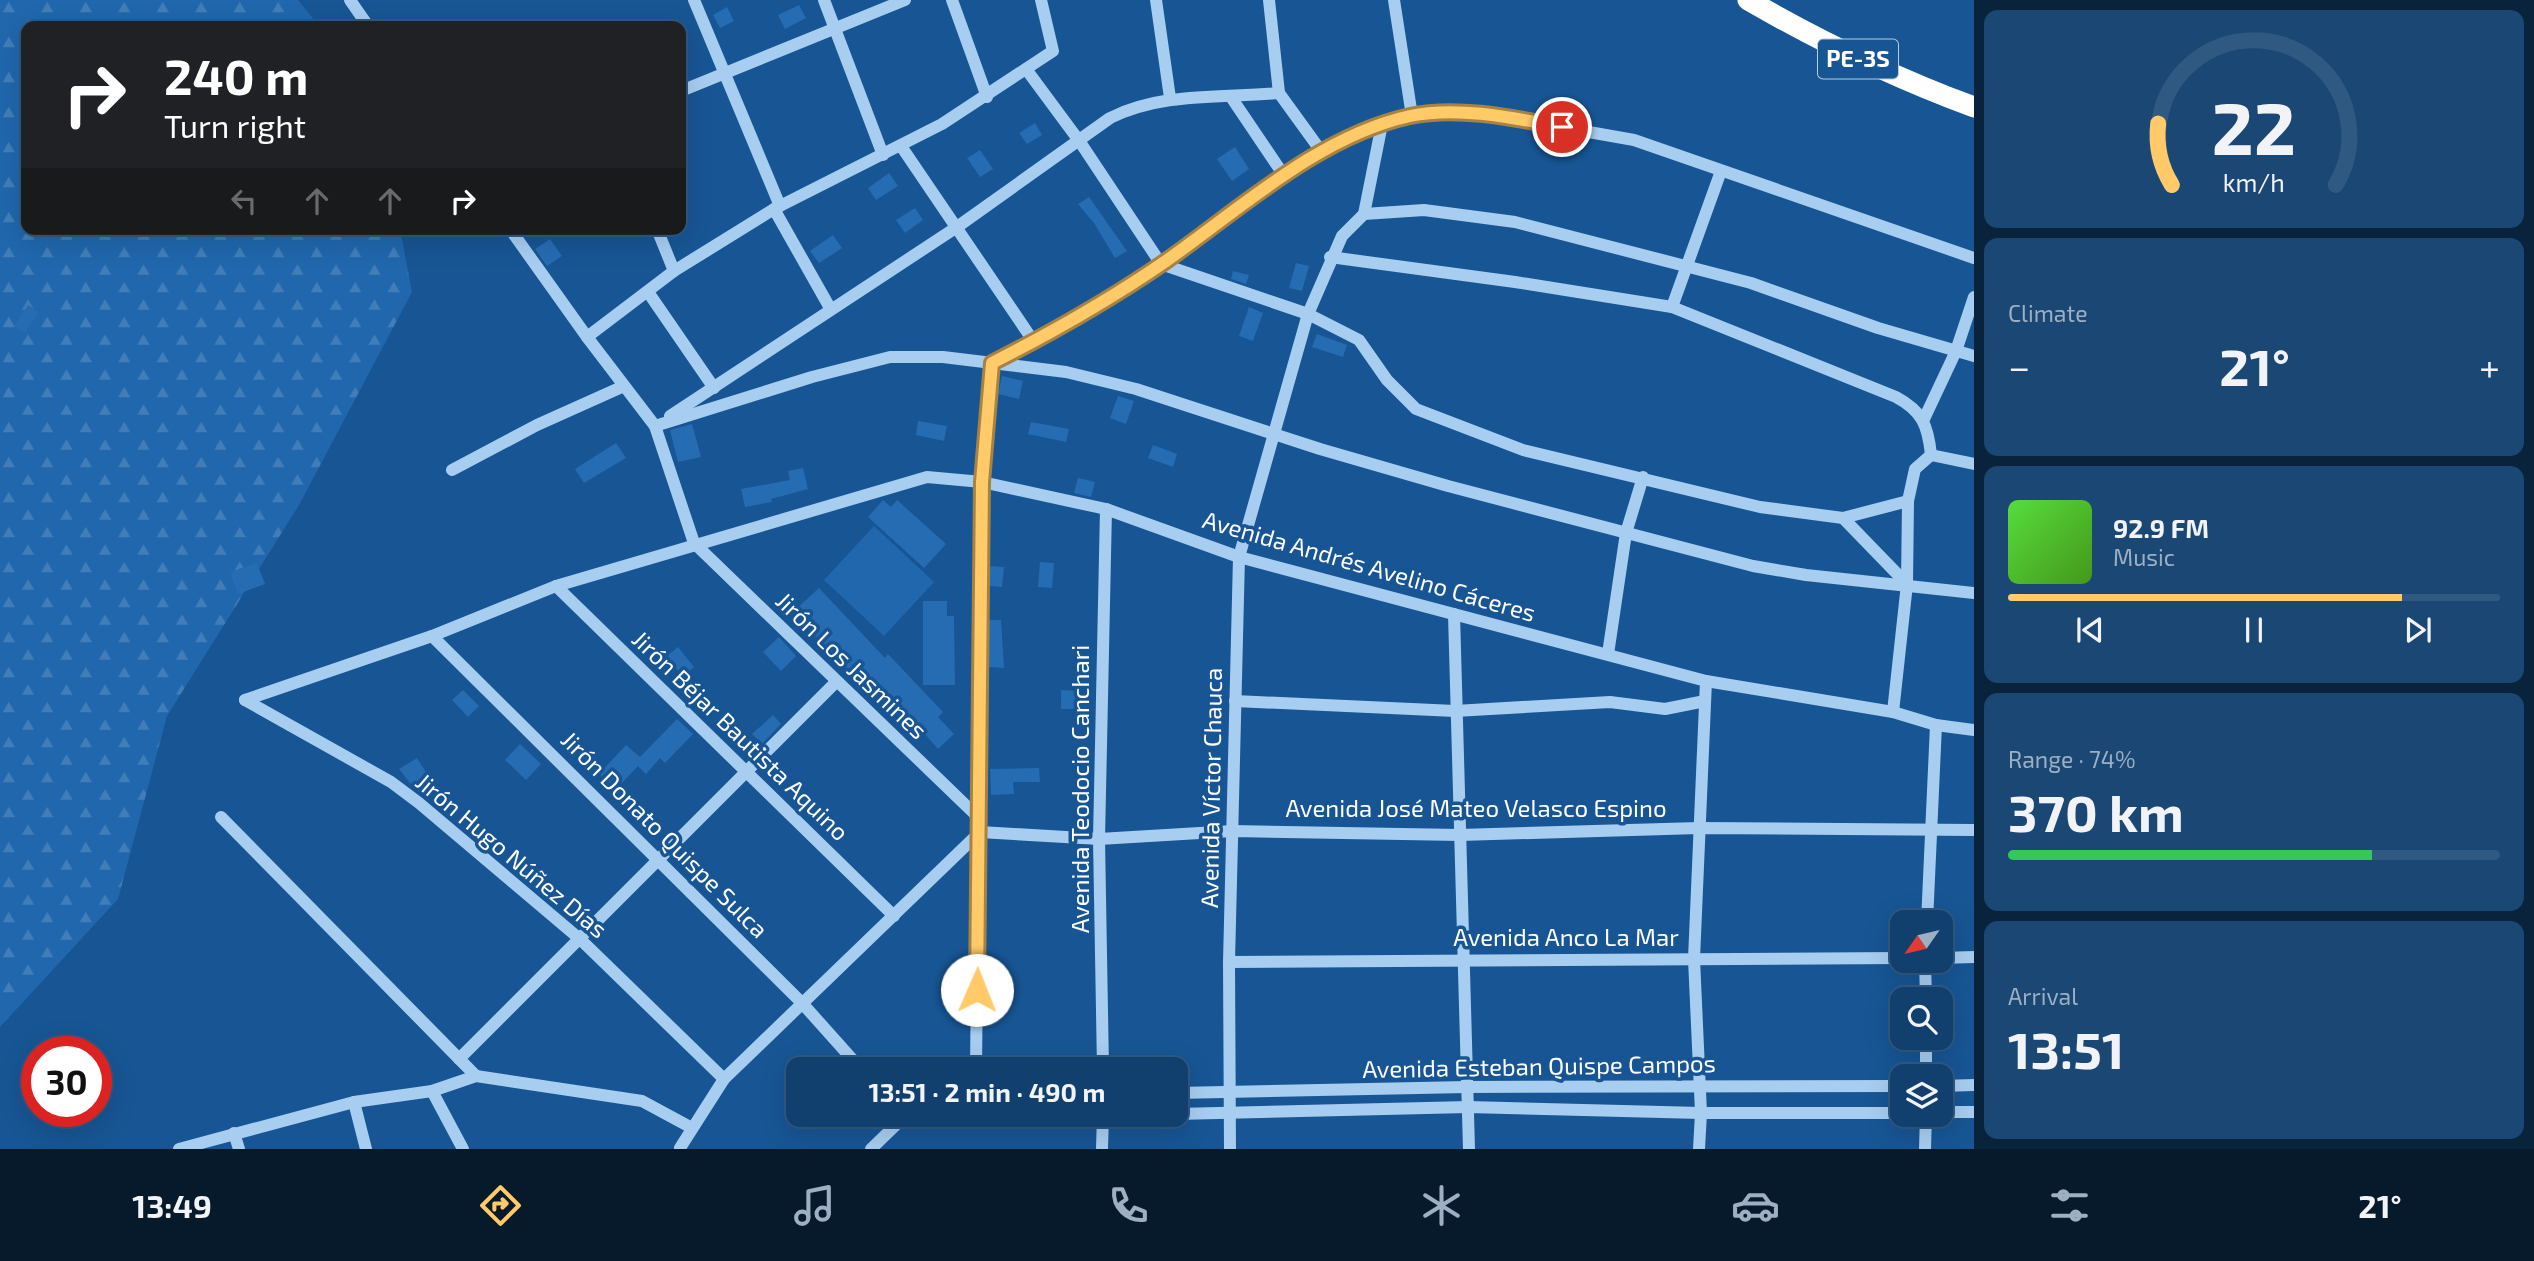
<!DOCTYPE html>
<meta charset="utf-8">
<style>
:root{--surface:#11406f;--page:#1a4774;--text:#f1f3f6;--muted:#9cafc3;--line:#305982;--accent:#ffca67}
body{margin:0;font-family:"Exo 2",sans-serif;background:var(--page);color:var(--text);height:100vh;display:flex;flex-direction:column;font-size:26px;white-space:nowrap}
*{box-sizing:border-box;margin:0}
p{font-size:23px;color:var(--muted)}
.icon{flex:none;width:38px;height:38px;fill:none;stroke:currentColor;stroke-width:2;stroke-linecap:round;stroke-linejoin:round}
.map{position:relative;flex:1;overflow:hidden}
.drawer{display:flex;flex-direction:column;gap:10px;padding:10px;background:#09233d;width:560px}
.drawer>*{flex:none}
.hud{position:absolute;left:21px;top:21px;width:665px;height:214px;border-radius:14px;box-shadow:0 7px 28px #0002,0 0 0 2px var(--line);background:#202124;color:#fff;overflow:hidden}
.needle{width:46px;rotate:236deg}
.buttons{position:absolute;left:1890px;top:910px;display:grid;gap:14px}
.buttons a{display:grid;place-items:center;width:63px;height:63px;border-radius:14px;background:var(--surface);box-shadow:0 7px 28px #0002,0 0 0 2px var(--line);font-size:35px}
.speed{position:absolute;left:21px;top:1036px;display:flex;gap:14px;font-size:35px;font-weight:700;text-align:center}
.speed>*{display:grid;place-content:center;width:91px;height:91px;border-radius:50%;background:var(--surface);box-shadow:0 7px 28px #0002,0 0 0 2px var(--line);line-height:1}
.speed .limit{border:10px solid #d22;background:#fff;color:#111}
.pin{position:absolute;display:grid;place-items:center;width:60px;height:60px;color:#fff;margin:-30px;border:4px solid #fff;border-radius:50%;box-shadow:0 2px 7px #0007}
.me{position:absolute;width:77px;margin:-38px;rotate:1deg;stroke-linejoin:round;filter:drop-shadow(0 0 5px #0008)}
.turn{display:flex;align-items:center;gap:24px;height:147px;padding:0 28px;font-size:32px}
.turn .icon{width:91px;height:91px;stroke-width:2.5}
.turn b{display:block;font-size:49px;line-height:60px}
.lanes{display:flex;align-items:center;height:66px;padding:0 28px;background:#0003;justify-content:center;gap:35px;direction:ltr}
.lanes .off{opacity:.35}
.big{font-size:52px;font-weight:700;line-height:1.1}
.drawer .widget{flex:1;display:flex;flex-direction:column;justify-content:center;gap:10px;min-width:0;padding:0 24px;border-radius:14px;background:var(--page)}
.drawer .dial{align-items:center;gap:0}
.dial svg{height:182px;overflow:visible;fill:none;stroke:var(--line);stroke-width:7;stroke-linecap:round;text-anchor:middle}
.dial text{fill:var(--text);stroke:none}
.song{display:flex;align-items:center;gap:21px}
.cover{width:84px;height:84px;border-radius:10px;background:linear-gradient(135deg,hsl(110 70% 55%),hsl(100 70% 35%))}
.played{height:7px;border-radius:4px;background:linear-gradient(90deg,var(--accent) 80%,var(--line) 80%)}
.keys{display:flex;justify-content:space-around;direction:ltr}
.heat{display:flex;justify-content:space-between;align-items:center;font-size:38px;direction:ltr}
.charge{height:10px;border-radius:5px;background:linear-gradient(90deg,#34c759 74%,var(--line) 0)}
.trip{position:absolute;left:786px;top:1057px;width:402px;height:70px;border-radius:14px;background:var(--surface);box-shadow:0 7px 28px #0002,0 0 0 2px var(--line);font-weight:700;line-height:70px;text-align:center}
.tab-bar{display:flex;height:112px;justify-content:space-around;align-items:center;background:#071a2c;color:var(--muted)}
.tab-bar .icon{width:49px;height:49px}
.tab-bar .active{color:var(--accent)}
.tab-bar b{font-size:32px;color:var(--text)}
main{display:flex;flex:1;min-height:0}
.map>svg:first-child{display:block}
.forest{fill:url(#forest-firs)}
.garden{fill:#2067ad}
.building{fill:#266cb2}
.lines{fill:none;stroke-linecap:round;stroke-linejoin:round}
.minor{stroke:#a7cdf0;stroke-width:12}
.highway{stroke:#fff;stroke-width:21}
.route-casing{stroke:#a68343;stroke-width:18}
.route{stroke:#ffca67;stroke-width:12}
.labels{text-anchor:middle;stroke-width:7;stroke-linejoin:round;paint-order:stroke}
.shield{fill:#175594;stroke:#b9ccdf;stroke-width:2}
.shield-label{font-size:23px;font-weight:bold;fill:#fff}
.street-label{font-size:24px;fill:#fff;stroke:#175594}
</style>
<main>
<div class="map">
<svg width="1974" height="1149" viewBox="0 0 1974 1149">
<defs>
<pattern id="forest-firs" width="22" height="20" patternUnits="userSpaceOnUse" patternTransform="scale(1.75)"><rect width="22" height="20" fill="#2067ad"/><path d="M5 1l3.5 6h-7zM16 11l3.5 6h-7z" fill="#417eb9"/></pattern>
</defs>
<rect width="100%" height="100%" fill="#175594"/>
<polygon class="forest" points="0,0 298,0 319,26 26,26 26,229 400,229 412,292 299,505 167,716 118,899 0,1027"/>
<polygon class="garden" points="874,526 934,582 884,636 824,580"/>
<g class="building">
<polygon points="799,5 806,18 785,29 778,15"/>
<polygon points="727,7 734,21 720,28 713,15"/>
<polygon points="1035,123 1042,135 1027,144 1019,133"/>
<polygon points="1235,147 1249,169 1232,181 1217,159"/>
<polygon points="980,150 993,169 980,177 967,158"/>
<polygon points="889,173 898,186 876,200 868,188"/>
<polygon points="1089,197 1127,251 1115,258 1094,223 1078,204"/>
<polygon points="915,208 923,220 905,233 896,220"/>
<polygon points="833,235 842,248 819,263 810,251"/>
<polygon points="550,239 562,256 547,266 535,249"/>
<polygon points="1296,263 1309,266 1302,291 1289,288"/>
<polygon points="1233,271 1249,275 1246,284 1231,279"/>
<polygon points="28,305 39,312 25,333 14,326"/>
<polygon points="1249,307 1263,313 1253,341 1239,336"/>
<polygon points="1317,334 1347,345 1343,357 1312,347"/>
<polygon points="1002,376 1023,381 1019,399 998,394"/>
<polygon points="1118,396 1134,401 1126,424 1110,418"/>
<polygon points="918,421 947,426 944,441 916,435"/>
<polygon points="1031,422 1069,429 1066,442 1028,434"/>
<polygon points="692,424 701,457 678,462 670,430"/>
<polygon points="616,443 626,458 584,483 575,469"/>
<polygon points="1153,445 1177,454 1173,467 1148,458"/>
<polygon points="803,468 808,489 771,499 772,502 745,507 741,489 790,480 788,471"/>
<polygon points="1078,478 1095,482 1091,497 1074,493"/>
<polygon points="883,500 891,507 897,500 946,544 924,568 868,517"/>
<polygon points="1040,562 1054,563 1052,588 1038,587"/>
<polygon points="257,563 265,584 238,594 230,572"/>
<polygon points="990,566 1004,567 1002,587 990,586"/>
<polygon points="819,588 885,658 888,654 943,712 938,717 954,734 938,749 924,733 916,741 793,612"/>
<polygon points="923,601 947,601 947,616 954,616 955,685 923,685"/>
<polygon points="989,620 1001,620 1004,668 989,667"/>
<polygon points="779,637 796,656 781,671 763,652"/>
<polygon points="678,647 694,667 682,676 667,656"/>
<polygon points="463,690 479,706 468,717 452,700"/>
<polygon points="1061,690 1082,691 1082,709 1061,709"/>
<polygon points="773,715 781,724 762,744 752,734"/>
<polygon points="677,719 693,734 665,763 660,758 646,774 638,766 616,789 599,774 626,745 640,757"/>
<polygon points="520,744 541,764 526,780 505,760"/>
<polygon points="417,758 430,778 414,788 399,769"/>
<polygon points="1039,768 1040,782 1013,782 1014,794 991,795 990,769"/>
</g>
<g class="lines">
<g class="minor">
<polyline points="350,0 368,26"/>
<polyline points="694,0 780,206"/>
<polyline points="824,0 883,155"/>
<polyline points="952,0 987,97"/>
<polyline points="1156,0 1170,98"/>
<polyline points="1394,0 1412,116"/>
<polyline points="1026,69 1080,142 1161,264 1308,314 1359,340 1387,380 1416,409 1523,450 1760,507 1843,518 1908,501"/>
<polyline points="681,91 905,0"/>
<polyline points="1279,93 1321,151"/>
<polyline points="1231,97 1285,177"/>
<polyline points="901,146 1034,342"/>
<polyline points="774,209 830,308"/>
<polyline points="1364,214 1424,210 1515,222 1751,283 1878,328 1974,356"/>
<polyline points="510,229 587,337 655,426 694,543 979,818"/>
<polyline points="657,229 674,271"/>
<path d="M1330 257 1515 282 1672 307 1896 397C1922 411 1928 425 1931 455"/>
<polyline points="648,292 714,388"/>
<polyline points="1672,307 1721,171"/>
<polyline points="587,337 674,271 774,209 942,124 1053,51 1041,0"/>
<path d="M670 416 957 227 1110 118C1162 92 1222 98 1279 93L1269 0"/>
<polyline points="1924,419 1956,351 1974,297"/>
<polyline points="655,426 812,377 890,357 943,357 1066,372 1136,389 1320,449 1448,486 1753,566 1806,575 1974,593"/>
<polyline points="1931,455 1974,464"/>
<polyline points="452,470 537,425 624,386"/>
<polyline points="1843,518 1907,584"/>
<polyline points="556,586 894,916"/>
<polyline points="1454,614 1469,1149"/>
<polyline points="432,636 802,1003 861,1069"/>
<polyline points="1608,654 1626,533 1643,477"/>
<polyline points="245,700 432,636 556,586 927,477 982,482 1106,509 1239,557 1706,681 1893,712 1936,725 1974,730"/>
<polyline points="245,700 391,782 419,803 581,940 724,1079"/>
<polyline points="1235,701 1455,711 1610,702 1665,709 1705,701"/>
<polyline points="1893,712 1907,584 1908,501 1915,469 1931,455"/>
<polyline points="221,817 476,1076"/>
<polyline points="1927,922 1936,725"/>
<polyline points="1941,958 1974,957"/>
<polyline points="1925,961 1926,999"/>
<polyline points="1229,962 1902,958"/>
<polyline points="1926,1038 1926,1076"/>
<polyline points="459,1059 836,682"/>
<polyline points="976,1069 982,482 992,363 1034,342 1161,264 1321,151 1382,124 1412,116 1454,112 1538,123 1634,140 1974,258"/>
<polyline points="1103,1069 1099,839 1106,509"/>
<polyline points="1941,1086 1974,1085"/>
<polyline points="432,1091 463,1149"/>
<polyline points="1176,1093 1467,1087 1902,1086"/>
<polyline points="354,1102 366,1149"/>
<polyline points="1941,1112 1974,1112"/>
<polyline points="1176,1114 1468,1107 1701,1113 1902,1113"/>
<polyline points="1023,1115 1159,1115"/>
<polyline points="234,1133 239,1149"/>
<polyline points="680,1148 724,1079 980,832 1099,839 1233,831 1460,835 1699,828 1974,830"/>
<polyline points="179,1149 354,1102 432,1091 476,1076 642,1101 692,1128"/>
<polyline points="871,1149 903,1118 933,1115"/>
<polyline points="1102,1149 1103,1115"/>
<polyline points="1230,1149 1229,962 1239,557 1308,314 1342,236 1364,214 1382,124"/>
<polyline points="1699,1149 1701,1113 1694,959 1706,681"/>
<polyline points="1925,1149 1926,1115"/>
</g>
<path class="highway" d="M1748 0C1821 42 1895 78 1974 107"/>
</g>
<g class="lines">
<defs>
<path id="route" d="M977 990 982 482 992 363C1051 333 1111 299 1166 261 1240 209 1319 136 1410 116 1458 106 1514 118 1562 127"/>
</defs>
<use href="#route" class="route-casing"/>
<use href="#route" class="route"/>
</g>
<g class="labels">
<rect class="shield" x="1818" y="39.5" width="80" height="39" rx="5"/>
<g class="shield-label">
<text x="1858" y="67">PE-3S</text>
</g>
<g class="street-label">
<text transform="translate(1369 567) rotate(16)" y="8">Avenida Andrés Avelino Cáceres</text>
<text transform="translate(851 666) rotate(44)" y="8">Jirón Los Jasmines</text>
<text transform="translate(740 736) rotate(44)" y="8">Jirón Béjar Bautista Aquino</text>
<text transform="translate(1212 788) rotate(-89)" y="8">Avenida Víctor Chauca</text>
<text transform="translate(1081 789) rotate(-90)" y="8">Avenida Teodocio Canchari</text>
<text x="1476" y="817">Avenida José Mateo Velasco Espino</text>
<text transform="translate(664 835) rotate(45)" y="8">Jirón Donato Quispe Sulca</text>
<text transform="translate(511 856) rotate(40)" y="8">Jirón Hugo Núñez Días</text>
<text x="1566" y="946">Avenida Anco La Mar</text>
<text transform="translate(1539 1067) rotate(-1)" y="8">Avenida Esteban Quispe Campos</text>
</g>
</g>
</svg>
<div class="buttons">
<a><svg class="needle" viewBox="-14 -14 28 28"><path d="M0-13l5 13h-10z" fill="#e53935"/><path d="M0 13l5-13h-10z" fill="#9cafc3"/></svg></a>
<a><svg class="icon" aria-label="search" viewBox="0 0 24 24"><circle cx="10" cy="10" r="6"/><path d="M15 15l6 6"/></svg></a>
<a><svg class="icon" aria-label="layers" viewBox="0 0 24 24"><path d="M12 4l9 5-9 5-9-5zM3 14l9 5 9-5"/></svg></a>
</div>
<div class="speed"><div class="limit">30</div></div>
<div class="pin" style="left:1562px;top:127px;background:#d93025"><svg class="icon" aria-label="arrive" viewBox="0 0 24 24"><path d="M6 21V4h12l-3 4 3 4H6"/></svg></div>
<svg class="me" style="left:977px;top:990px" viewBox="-20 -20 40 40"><circle r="19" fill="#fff"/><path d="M0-13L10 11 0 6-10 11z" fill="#ffca67"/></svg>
<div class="trip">13:51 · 2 min · 490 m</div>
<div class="hud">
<div class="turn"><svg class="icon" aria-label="right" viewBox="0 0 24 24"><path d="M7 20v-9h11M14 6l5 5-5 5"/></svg><div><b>240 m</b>Turn right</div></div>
<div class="lanes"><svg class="icon off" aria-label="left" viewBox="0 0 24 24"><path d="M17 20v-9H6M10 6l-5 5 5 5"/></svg><svg class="icon off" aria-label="ahead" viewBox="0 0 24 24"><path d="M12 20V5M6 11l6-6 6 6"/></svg><svg class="icon off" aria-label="ahead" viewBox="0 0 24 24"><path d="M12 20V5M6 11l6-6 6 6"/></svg><svg class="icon" aria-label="right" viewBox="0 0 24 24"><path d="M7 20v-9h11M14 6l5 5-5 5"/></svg></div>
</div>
</div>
<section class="drawer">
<div class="widget dial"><svg viewBox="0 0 100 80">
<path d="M14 69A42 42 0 1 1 86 69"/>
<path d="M14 69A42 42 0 0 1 8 42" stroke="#ffca67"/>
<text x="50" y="56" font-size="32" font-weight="700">22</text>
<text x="50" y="72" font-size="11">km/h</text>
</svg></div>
<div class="widget"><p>Climate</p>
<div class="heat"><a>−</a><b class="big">21°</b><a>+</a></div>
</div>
<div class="widget">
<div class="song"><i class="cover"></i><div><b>92.9 FM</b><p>Music</p></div></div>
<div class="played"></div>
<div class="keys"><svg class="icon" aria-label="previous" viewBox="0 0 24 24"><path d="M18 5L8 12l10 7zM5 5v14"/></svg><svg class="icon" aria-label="pause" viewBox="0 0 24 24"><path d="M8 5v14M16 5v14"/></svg><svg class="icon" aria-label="next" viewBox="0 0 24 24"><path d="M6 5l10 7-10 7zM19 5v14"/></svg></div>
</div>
<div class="widget"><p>Range · 74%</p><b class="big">370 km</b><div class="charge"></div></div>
<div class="widget"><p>Arrival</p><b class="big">13:51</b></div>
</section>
</main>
<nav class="tab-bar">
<b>13:49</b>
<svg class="icon active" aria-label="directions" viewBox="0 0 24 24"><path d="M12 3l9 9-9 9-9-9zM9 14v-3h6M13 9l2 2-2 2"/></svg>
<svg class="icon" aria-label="music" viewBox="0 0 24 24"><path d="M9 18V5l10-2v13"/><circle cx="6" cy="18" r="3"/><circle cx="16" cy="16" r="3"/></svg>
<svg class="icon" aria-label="phone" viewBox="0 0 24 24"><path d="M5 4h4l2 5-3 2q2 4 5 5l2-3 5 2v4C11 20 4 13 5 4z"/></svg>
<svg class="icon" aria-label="climate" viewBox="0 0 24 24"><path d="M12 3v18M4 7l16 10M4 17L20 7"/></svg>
<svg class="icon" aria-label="car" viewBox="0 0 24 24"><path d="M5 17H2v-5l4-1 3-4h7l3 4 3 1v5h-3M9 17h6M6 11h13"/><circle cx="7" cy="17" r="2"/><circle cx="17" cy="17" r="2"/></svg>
<svg class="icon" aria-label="filters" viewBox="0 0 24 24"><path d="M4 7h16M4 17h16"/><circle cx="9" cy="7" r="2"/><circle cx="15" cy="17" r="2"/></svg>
<b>21°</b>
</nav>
